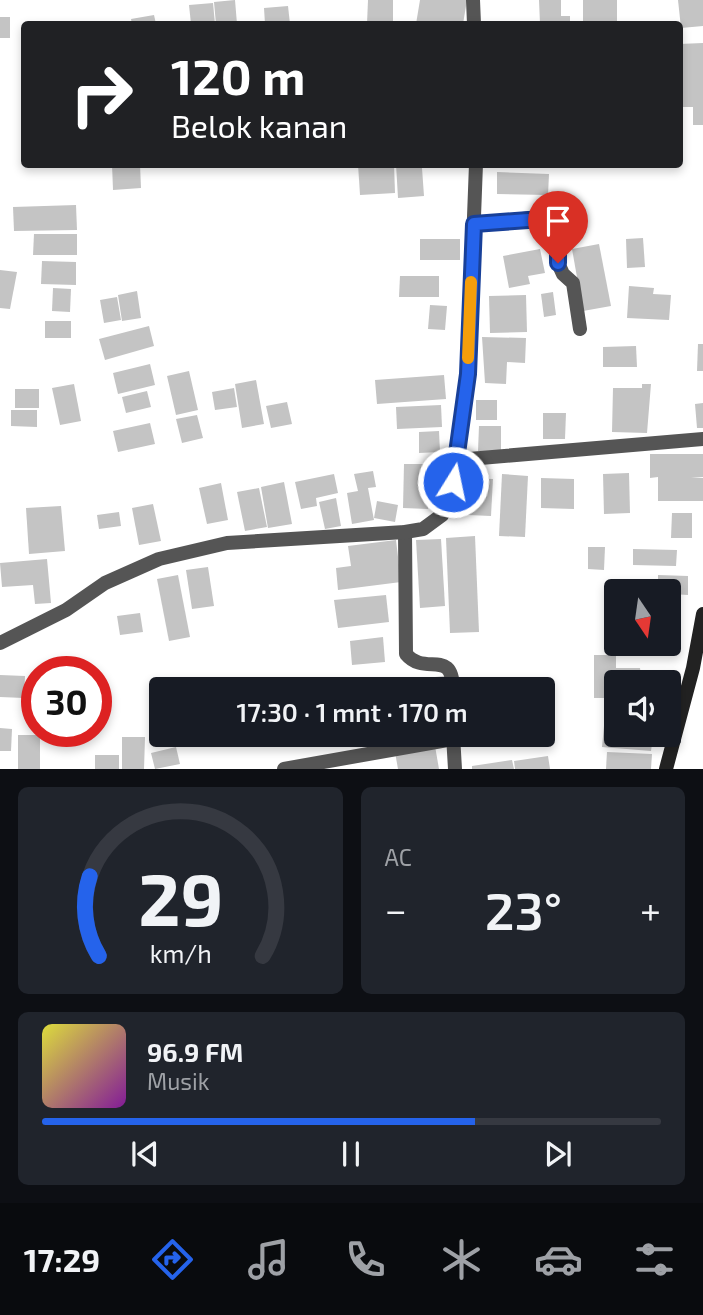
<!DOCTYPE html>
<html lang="id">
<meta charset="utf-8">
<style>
:root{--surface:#171b24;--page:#20242c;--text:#f1f3f6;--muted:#9ea1a6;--line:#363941;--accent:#2563eb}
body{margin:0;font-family:"Exo 2",sans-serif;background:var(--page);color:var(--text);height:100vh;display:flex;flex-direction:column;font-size:26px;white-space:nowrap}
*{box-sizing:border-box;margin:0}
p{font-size:23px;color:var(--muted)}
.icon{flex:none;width:38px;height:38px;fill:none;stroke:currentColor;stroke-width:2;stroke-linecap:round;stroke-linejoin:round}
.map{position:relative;height:769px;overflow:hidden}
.details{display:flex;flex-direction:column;gap:18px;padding:18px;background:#0d0f14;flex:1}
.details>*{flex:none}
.banner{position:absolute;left:21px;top:21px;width:662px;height:147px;border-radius:7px;box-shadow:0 4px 10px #0003;background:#202124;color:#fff;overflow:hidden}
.needle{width:46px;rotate:167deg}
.tools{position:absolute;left:604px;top:579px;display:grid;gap:14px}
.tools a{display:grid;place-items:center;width:77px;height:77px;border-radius:7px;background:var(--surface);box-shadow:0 4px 10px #0003;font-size:35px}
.speed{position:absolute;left:21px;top:656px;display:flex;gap:14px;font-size:35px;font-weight:700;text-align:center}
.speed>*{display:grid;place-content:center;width:91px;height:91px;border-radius:50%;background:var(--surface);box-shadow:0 4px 10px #0003;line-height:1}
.speed .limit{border:10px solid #d22;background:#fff;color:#111}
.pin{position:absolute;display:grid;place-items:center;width:60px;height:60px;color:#fff;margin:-72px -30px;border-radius:50% 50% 50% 0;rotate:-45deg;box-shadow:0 0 7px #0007}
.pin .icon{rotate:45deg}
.me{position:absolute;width:77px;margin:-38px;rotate:10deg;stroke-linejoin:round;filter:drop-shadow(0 0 5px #0008)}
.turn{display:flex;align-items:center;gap:24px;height:147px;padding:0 35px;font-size:32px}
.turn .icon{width:91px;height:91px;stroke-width:2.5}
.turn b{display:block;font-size:49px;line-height:60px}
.big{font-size:52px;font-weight:600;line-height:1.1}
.details .widget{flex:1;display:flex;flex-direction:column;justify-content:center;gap:10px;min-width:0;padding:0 24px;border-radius:10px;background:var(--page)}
.details .dial{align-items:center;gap:0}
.dial svg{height:182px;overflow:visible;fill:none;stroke:var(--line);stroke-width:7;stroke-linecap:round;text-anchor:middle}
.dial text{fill:var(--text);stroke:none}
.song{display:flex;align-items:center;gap:21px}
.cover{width:84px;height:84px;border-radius:10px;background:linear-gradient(135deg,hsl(60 70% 55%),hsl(290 70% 35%))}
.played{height:7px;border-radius:4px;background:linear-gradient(90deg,var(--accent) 70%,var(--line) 70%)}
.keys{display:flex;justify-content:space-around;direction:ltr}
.heat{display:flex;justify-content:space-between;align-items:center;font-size:38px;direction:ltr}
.details .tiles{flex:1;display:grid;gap:18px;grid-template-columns:1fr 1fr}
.widget:last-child{grid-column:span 2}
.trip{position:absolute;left:149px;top:677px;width:406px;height:70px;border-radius:7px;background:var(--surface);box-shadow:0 4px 10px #0003;font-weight:600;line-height:70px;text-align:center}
.tabs{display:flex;height:112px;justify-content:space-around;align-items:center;background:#090b0e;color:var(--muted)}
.tabs .icon{width:49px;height:49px}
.tabs .current{color:var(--accent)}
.tabs b{font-size:32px;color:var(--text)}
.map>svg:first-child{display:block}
.building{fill:#c4c4c4}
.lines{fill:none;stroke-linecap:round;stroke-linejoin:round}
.street{stroke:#555;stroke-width:14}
.secondary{stroke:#222;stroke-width:14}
.route-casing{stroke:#184099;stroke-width:18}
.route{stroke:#2563eb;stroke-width:12}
.slow{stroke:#f59e0b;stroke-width:12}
</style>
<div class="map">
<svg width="703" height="769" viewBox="0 0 703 769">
<rect width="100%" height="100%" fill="#fff"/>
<g class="building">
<polygon points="235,0 237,24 216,24 214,2"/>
<polygon points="368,0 393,0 393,24 367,24"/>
<polygon points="420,0 467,0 463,24 416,24"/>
<polygon points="539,0 561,0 561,16 570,16 570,24 540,24"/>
<rect x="583" y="0" width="34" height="24"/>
<polygon points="678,0 703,0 703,26 681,28"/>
<polygon points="213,3 215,24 191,24 189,5"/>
<polygon points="288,6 290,24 265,24 264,8"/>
<polygon points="154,15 156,24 132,24 131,19"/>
<rect x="0" y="17" width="10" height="21"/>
<polygon points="703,43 703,125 693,125 693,107 681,107 679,44"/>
<polygon points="112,164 140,164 141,188 113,190"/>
<polygon points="358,164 394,164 395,193 360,195"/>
<polygon points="396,164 460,164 461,167 422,168 424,196 398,198"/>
<polygon points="497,172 549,174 548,195 497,194"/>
<polygon points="76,205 77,230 14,231 13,207"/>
<polygon points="34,234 77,234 77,255 33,255"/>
<polygon points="643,238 645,267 627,268 626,239"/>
<rect x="420" y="239" width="40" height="21"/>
<polygon points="599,244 611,306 583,311 572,249"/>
<polygon points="540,249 545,273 528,276 530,284 509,288 503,256"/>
<polygon points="42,261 76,262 76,285 41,284"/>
<polygon points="0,270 17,272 10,309 0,308"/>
<polygon points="400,276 439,276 439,297 399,297"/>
<polygon points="629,286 654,288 653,294 671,295 669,320 627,318"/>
<polygon points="53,288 71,289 70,312 52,311"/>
<polygon points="137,291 141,318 122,321 118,295"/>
<polygon points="553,292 556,315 544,317 541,294"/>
<polygon points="526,295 527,332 490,333 489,296"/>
<polygon points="117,297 121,320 104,323 100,300"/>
<polygon points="430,305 447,306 445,330 428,329"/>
<rect x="45" y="321" width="26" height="17"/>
<polygon points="149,326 154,346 105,360 99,339"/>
<polygon points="482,337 526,338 525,363 507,362 506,384 485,383"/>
<polygon points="698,344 703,344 703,371 697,371"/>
<polygon points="636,346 637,367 603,367 603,347"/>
<polygon points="150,364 155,385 118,394 113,373"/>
<polygon points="189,371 198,410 176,415 167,376"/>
<polygon points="444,375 446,399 377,404 375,380"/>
<polygon points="256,380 264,424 242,428 235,384"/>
<polygon points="74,384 81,421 60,425 52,388"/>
<polygon points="642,384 651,384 647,433 612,432 613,388 642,388"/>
<polygon points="234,388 237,407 215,410 212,392"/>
<rect x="15" y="389" width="24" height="19"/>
<polygon points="147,391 151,407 126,413 122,397"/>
<rect x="476" y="400" width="21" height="20"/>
<polygon points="287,402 292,424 271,428 266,406"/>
<polygon points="703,403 703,428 697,428 695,404"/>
<polygon points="441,405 442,427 397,429 396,407"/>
<polygon points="11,410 37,410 37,427 11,426"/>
<polygon points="543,413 566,413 565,439 543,439"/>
<polygon points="197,415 203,438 182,443 176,419"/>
<polygon points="150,423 155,444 118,452 113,431"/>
<polygon points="479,426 501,426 501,451 478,451"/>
<polygon points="439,431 440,452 419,453 419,432"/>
<polygon points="650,454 703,454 703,477 691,477 703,478 703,501 658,501 658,477 650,478"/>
<polygon points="404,464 430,464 428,509 403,508"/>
<polygon points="373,471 376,487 368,488 374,520 352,524 347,493 358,491 354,474"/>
<polygon points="629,473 630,513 604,514 603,474"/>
<polygon points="334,474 338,493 316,498 317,506 301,509 295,482"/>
<polygon points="502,474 528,476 525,537 499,536"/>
<polygon points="470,478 493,479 491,516 468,515"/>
<polygon points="541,478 574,479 574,509 541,508"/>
<polygon points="284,482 292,524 268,528 261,487"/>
<polygon points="221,483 228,520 207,524 199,488"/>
<polygon points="259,488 267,527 245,531 237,492"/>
<polygon points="336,498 341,526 325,529 319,502"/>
<polygon points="377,501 398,505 395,522 374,518"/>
<polygon points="153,504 161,541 139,545 132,508"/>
<polygon points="61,506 65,551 29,554 26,508"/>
<polygon points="119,512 121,526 99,529 97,515"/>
<polygon points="672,513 692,513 692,538 671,538"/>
<polygon points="475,536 479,632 450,633 446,538"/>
<polygon points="441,539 445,606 420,608 416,540"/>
<polygon points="396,540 401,582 338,590 336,568 351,566 348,546"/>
<polygon points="588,547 605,547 604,570 588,569"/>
<polygon points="633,549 677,550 676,566 633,565"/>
<polygon points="47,559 51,603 35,604 33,585 2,587 0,563"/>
<polygon points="208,567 214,606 192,609 186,570"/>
<polygon points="178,575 190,637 169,641 157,579"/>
<polygon points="658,575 688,576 688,595 671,594 668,603 668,592 629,592 629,579 658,579"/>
<polygon points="386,595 389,622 338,628 334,600"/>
<polygon points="140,613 143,632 120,635 117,616"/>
<polygon points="383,637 385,662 352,665 350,641"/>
<polygon points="594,655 616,655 616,668 640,668 641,675 650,675 650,682 616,682 616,698 594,698"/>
<polygon points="0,675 25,676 24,698 0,697"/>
<polygon points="446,676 447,690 403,690 402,680"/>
<polygon points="606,705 616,706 616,735 653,736 651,751 602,747"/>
<polygon points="0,728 12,729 11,751 0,751"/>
<rect x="18" y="735" width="22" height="34"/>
<polygon points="403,735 447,735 447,737 403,740"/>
<polygon points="122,737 145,737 144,769 122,769"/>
<polygon points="435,746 439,769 398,769 395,752"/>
<polygon points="176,747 180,764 155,769 151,753"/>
<polygon points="607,752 652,754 651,769 606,769"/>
<rect x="95" y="755" width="24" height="14"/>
<polygon points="548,756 550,769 515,769 514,761"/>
<polygon points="512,760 514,769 472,769 472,766"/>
</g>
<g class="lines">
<g class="street">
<polyline points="473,0 474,24"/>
<polyline points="474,224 532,218 542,219 556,228 558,263 563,274 573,283 580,329"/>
<polyline points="457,460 703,439"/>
<path d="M405 532 406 654C425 677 453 647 453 690"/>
<polyline points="0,643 66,610 105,583 159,559 227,543 405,532 423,529 442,515 448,503 457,460 468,374 476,164"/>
<polyline points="453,735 455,769"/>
<polyline points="284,769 453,739"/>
</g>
<polyline class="secondary" points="666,769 693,668 703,614"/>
</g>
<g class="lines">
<defs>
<polyline id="route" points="453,482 468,374 474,224 542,219 558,232 558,263"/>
</defs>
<use href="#route" class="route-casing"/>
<use href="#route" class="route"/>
<polyline class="slow" points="468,358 471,282"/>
</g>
</svg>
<div class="tools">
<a><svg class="needle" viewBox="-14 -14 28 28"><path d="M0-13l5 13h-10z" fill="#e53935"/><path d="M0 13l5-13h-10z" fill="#9ea1a6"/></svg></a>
<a><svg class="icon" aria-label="sound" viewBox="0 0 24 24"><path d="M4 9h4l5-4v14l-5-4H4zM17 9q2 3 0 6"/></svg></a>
</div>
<div class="speed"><div class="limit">30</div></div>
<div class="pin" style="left:558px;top:263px;background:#d93025"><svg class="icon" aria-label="arrive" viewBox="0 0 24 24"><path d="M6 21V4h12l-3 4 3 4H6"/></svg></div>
<svg class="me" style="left:453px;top:482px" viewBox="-20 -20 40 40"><circle r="17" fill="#2563eb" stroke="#fff" stroke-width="3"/><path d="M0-11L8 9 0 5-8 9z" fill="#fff"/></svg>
<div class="trip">17:30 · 1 mnt · 170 m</div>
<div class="banner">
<div class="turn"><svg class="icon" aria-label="right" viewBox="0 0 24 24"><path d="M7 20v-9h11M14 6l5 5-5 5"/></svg><div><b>120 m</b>Belok kanan</div></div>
</div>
</div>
<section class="details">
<div class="tiles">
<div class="widget dial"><svg viewBox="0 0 100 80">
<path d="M14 69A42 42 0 1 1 86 69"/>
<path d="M14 69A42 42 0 0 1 10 34" stroke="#2563eb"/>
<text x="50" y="56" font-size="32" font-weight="700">29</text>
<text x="50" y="72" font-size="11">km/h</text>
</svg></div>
<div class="widget"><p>AC</p>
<div class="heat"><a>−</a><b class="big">23°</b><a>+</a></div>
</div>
<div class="widget">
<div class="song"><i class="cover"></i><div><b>96.9 FM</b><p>Musik</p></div></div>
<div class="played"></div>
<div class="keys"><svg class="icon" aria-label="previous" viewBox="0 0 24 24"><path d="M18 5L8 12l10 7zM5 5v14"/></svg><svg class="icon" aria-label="pause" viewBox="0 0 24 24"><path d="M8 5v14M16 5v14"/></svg><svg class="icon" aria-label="next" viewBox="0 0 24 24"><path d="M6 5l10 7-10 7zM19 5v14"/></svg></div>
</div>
</div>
</section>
<nav class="tabs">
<b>17:29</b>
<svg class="icon current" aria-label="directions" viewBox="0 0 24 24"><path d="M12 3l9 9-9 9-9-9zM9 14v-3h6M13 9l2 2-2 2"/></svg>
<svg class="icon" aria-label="music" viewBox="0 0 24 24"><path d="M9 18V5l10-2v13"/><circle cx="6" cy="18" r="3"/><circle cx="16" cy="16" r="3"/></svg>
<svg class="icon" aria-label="phone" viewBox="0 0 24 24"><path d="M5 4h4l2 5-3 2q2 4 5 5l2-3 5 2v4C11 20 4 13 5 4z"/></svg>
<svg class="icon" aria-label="climate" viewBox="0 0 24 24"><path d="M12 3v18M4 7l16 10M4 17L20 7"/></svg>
<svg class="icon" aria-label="car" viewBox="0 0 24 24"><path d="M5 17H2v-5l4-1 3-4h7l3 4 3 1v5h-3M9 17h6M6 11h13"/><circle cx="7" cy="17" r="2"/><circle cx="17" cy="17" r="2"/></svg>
<svg class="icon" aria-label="filters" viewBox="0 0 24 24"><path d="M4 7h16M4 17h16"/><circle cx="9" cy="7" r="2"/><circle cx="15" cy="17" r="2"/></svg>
</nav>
